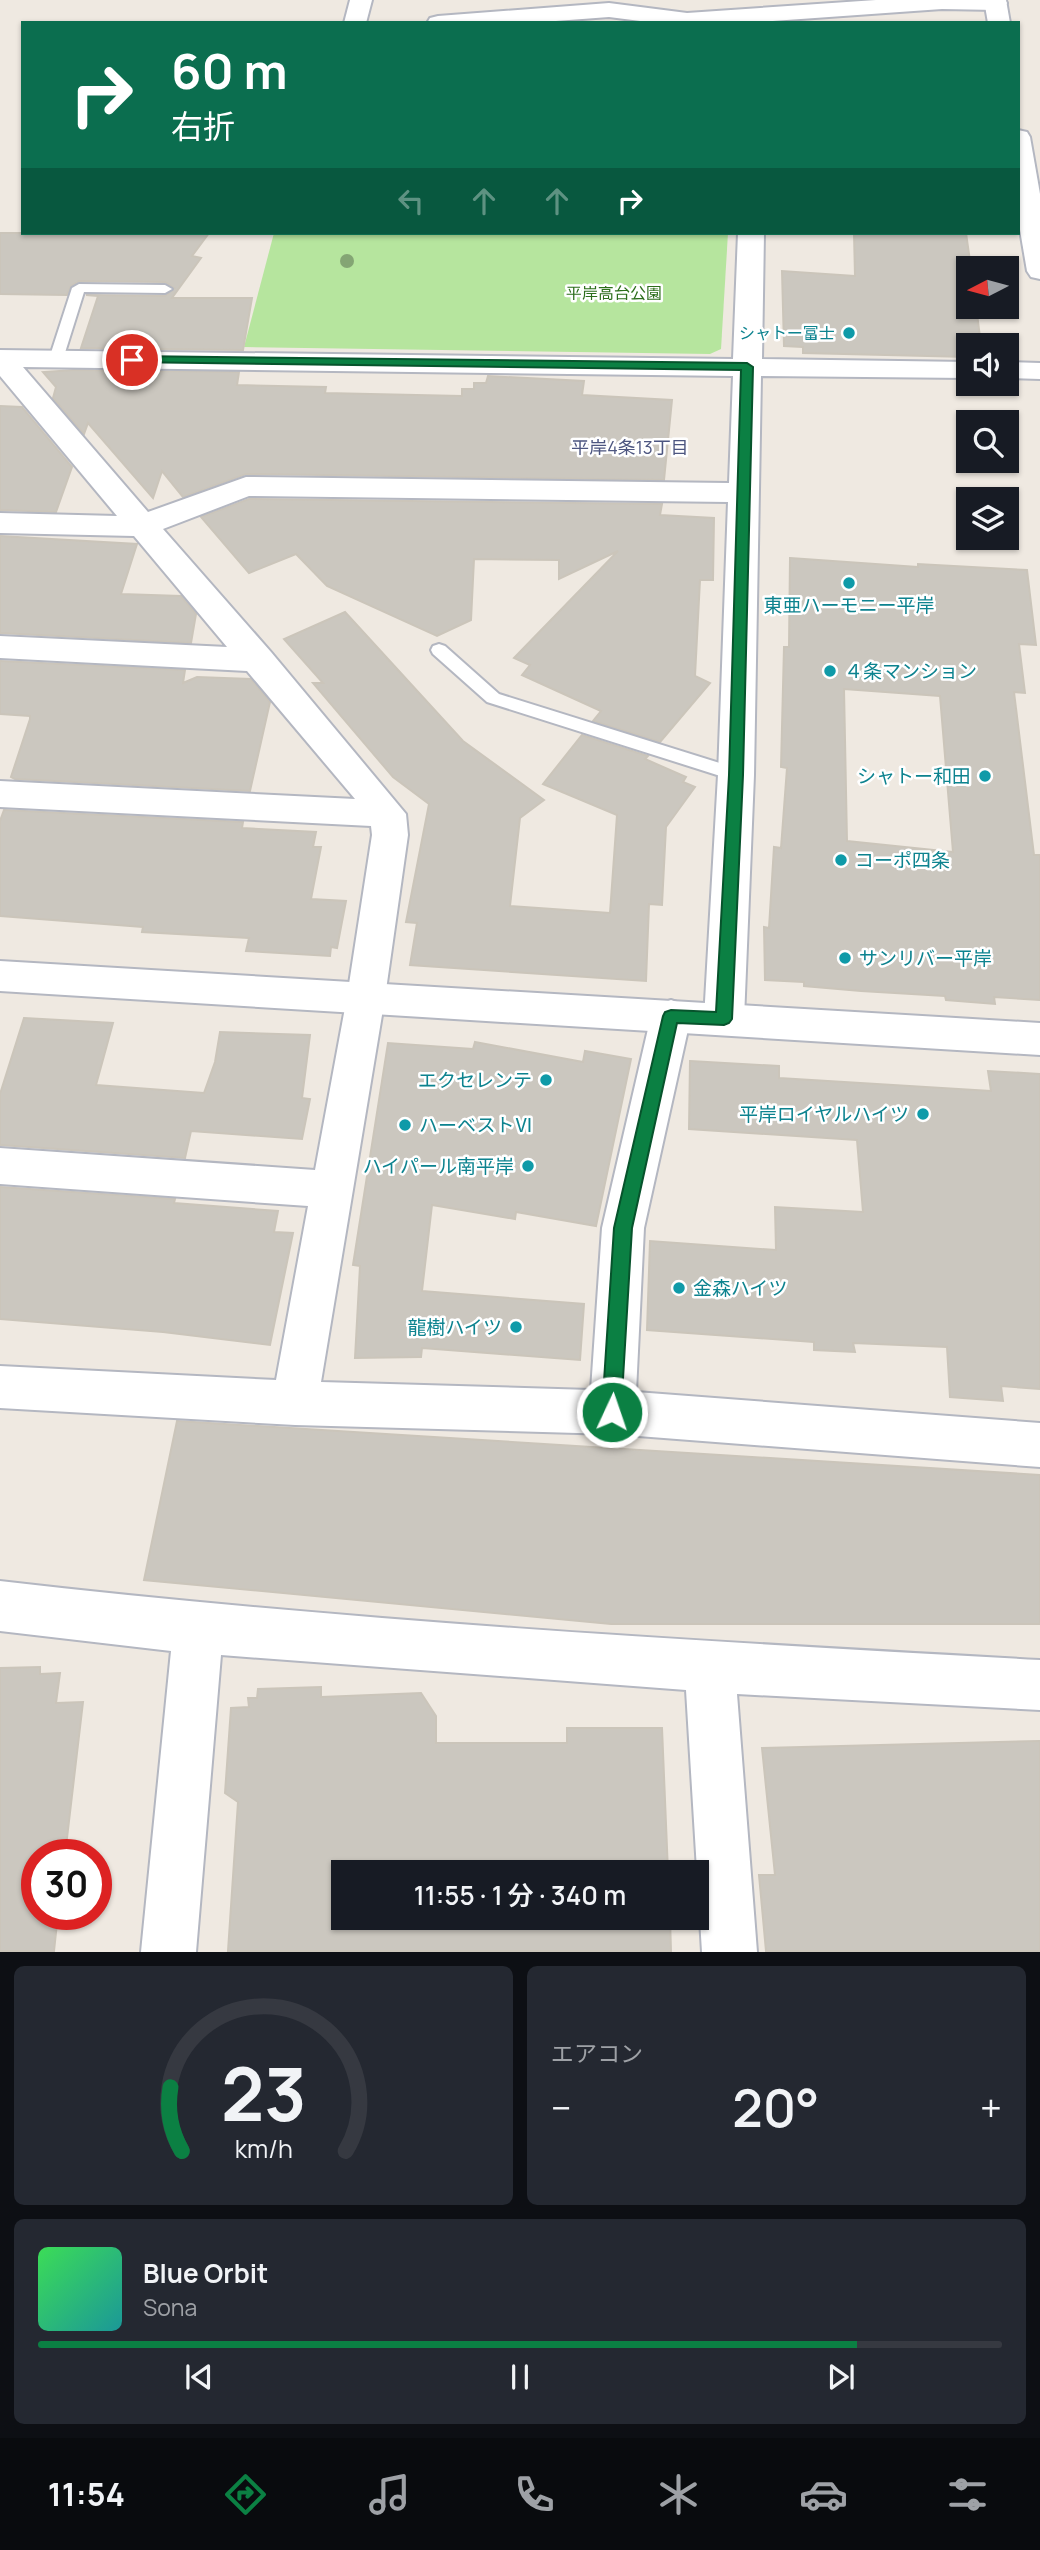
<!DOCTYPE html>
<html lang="ja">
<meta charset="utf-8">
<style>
:root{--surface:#171b24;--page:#242831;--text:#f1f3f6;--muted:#9ea1a6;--line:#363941;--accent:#0b8043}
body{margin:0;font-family:Manrope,"Noto Sans JP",sans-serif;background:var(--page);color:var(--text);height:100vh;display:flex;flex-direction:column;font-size:26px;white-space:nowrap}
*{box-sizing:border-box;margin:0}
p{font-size:23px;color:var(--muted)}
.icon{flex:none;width:38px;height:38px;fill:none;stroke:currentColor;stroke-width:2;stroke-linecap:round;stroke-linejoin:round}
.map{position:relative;height:1952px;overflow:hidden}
.side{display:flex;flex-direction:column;gap:14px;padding:14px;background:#0d0f14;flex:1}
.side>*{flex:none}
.banner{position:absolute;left:21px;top:21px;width:999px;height:214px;border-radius:0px;box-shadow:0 2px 5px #0004;background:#0b6e4f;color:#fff;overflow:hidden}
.needle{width:46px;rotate:264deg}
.controls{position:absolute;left:956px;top:256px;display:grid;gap:14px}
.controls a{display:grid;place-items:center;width:63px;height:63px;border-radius:0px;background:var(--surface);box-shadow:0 2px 5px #0004;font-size:35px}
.speed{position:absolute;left:21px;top:1839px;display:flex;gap:14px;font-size:35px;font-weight:700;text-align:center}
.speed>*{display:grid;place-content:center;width:91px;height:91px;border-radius:50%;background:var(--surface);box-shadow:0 2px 5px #0004;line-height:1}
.speed .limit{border:10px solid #d22;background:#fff;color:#111}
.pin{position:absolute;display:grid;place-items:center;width:60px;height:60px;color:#fff;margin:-30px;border:4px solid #fff;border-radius:50%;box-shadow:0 2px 7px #0007}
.me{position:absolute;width:77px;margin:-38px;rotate:3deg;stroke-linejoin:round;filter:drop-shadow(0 0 5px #0008)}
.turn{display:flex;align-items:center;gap:24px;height:147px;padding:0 35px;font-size:32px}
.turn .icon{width:91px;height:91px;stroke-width:2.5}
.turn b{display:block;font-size:49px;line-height:60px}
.lanes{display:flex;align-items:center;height:66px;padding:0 35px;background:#0003;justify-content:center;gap:35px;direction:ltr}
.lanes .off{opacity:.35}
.big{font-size:52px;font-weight:600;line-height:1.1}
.side .card{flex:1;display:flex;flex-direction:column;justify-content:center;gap:10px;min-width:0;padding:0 24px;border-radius:10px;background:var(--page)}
.side .dial{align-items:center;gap:0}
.dial svg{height:182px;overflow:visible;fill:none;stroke:var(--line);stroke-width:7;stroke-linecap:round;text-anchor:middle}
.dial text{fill:var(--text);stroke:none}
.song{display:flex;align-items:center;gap:21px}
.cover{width:84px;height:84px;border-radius:10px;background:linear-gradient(135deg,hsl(130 70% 55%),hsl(180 70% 35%))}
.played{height:7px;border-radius:4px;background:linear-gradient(90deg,var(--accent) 85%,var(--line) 85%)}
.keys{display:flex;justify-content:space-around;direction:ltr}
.heat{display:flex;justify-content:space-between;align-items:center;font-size:38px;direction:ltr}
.side .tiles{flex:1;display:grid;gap:14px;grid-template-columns:1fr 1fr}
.card:last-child{grid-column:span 2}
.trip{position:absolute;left:331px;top:1860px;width:378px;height:70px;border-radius:0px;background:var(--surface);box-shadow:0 2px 5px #0004;font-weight:600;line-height:70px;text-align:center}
.menu{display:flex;height:112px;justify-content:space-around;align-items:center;background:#090b0e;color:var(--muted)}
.menu .icon{width:49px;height:49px}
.menu .active{color:var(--accent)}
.menu b{font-size:32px;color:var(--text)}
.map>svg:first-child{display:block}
.green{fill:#b6e59e}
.building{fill:#cbc7bf;stroke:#cbc5ba;stroke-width:2;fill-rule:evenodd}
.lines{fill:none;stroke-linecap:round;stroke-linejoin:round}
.lane-casing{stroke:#b4b7c1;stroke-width:4}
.street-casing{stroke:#b4b7c1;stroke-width:4}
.secondary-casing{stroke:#b4b7c1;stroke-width:4}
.lane{fill:#fff;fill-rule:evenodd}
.street{fill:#fff;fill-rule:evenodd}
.secondary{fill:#fff;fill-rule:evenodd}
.tree{fill:#84a574}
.route{fill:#0b8043;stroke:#07532c;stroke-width:2}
.culture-dot{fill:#0f9aa8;stroke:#fff;stroke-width:2.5}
.labels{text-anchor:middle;stroke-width:5;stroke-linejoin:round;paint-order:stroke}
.far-park-label{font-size:16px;fill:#2c6e1b;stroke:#fff}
.far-culture-label{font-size:16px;fill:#0d838f;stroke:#fff;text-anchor:end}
.far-neighbourhood-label{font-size:18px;fill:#4d5680;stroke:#fff}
.culture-label{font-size:19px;fill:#0d838f;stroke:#fff;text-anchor:start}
</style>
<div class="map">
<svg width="1040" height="1952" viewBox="0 0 1040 1952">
<rect width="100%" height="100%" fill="#efe9e1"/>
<polygon class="green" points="274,233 728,233 721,349 710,354 244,347"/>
<g class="building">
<polygon points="0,233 209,233 192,256 201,258 172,298 252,298 243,350 81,348 98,296 86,295 165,296 174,288 165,282 79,281 71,286 67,295 0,294"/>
<polygon points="854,233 966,233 971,268 968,268 968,306 976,306 981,345 968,345 968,357 803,353 803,347 784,346 782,271 855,276"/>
<polygon points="74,370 239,372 237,385 326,387 325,393 462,396 462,389 474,389 474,383 486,383 488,376 584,381 582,395 672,400 664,480 246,474 183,497 162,471 153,498 88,423 84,434 53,398 56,387 43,372"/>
<polygon points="0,406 22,407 72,467 56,512 0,510"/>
<polygon points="249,499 662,504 660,515 714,518 713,580 700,580 695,676 710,683 660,742 593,721 601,711 522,675 530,665 514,658 618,551 559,579 559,560 474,559 471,620 437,636 327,586 296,554 249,573 201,517"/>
<polygon points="0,536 137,544 121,594 181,596 196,614 191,643 0,633"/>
<path d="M790 558 918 567V564L1027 570 1036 645 1019 644 1025 693 1014 692 1034 855H1040V1000L994 997 995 1004 946 1000 945 996 861 991 804 986V982L765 980 764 927 769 928 774 847 781 848 787 768 781 767 784 647H789ZM844 689 940 696 953 852 847 841Z"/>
<polygon points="345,612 463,741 544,800 520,818 510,906 610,913 617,815 543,784 582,735 648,756 645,759 686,777 683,782 695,787 666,827 662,905 649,904 646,981 410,965 417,923 406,922 429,804 393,777 313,683 323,683 284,639"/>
<polygon points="0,661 185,670 183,683 197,677 251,679 270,702 250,791 15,779 11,777 30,719 30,716 0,714"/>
<polygon points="4,810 243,822 242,828 316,832 313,847 321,847 311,899 346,901 337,948 331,947 330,956 246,951 249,938 142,932 143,927 0,916 0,821"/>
<polygon points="24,1018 113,1023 96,1085 204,1093 215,1062 220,1032 310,1035 302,1098 310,1099 302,1139 191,1131 185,1158 0,1145 0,1094"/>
<polygon points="475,1042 583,1062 585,1051 631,1059 596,1226 516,1212 515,1219 432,1205 422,1291 584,1304 580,1360 422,1348 421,1357 355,1358 360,1266 353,1265 388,1043 473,1049"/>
<polygon points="690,1061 779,1066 779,1078 991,1091 988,1071 1040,1074 1040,1389 1001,1386 1003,1401 950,1397 947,1347 853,1343 855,1352 814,1350 814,1342 647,1330 650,1241 776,1250 775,1207 863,1212 857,1140 689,1129"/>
<polygon points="0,1187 175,1199 174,1203 278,1211 274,1232 293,1233 270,1345 163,1332 0,1319"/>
<polygon points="177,1421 1040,1475 1040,1624 611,1624 144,1580"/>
<polygon points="40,1667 40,1674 60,1673 56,1703 83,1702 65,1855 37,1855 37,1914 58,1914 54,1951 0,1951 0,1668"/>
<polygon points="321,1687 321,1697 421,1693 436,1716 436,1743 567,1743 567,1728 662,1728 668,1872 343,1872 343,1918 670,1918 671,1951 228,1951 238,1802 225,1793 231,1708 249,1707 248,1698 257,1698 258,1689"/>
<polygon points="1040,1741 1040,1951 766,1951 759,1875 775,1875 762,1748"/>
</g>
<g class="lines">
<defs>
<g id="lane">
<polygon points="79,284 165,285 172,289 165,293 84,292 63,359 61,362 51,362 49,359 72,288"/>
<polygon points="439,644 445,646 499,694 742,770 745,775 742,780 736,781 487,702 433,654 431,650 433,646"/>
</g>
<g id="street">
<polygon points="350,0 372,0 366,23 344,23"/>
<polygon points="876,0 1005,0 1007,3 1004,8 996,10 942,9 743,23 656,23 609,17 529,23 427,23 430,18 438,16 609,3 687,13"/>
<path d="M738 233H764L762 359 968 362V378L761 376 754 775 744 1019 738 1030 724 1035 710 1030 704 1019 718 775 728 502 249 496 163 529 271 652 406 814 408 835 385 997 321 1382 591 1390 602 1228 651 1016 657 1005 671 1000 685 1005 691 1016 644 1228 636 1392 1040 1423V1467L612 1434 295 1425 0 1408V1366L276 1380 308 1206 0 1184V1148L315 1170 347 997 372 835 371 826 0 807V781L355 799 247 671 0 658V636L227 647 134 536 0 533V513L117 516 0 376V350L733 359ZM23 367 733 376 729 483 246 477 148 512Z"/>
<polygon points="1006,362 1040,363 1040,379 1006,378"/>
<path d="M0 1581C345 1621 693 1641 1040 1660V1710L737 1694 757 1952H702L686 1690 221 1655 196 1952H141L171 1651 0 1631Z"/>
</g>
<g id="secondary">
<polygon points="984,0 1006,0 1010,23 988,23"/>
<polygon points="1018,130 1027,132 1030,137 1040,194 1040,279 1031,277 1027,271 1018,218"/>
<polygon points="0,961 1040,1023 1040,1055 0,991"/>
</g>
</defs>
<use href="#lane" class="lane-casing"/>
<use href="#street" class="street-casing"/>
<use href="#secondary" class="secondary-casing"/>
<use href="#lane" class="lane"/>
<use href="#street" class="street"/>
<use href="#secondary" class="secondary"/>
</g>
<circle class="tree" cx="347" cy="261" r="7"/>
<polygon class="route" points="132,356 747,363 753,367 743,775 732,1019 729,1023 724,1025 677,1023 632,1228 621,1412 619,1419 612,1421 605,1419 602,1412 614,1228 663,1016 665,1012 671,1010 716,1012 729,775 741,370 128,362 128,358"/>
<g class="culture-dot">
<circle cx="849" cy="333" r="7"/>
<circle cx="849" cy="583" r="7"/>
<circle cx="830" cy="671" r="7"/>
<circle cx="985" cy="776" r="7"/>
<circle cx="841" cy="860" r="7"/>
<circle cx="845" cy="958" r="7"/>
<circle cx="546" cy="1080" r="7"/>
<circle cx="923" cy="1114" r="7"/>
<circle cx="405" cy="1125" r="7"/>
<circle cx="528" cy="1166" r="7"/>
<circle cx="679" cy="1288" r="7"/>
<circle cx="516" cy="1327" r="7"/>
</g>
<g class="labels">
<g class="far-park-label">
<text x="614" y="299">平岸高台公園</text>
</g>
<g class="far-culture-label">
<text x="835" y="339">シャトー富士</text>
</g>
<g class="far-neighbourhood-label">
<text x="630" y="454">平岸4条13丁目</text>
</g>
<g class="culture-label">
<text x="849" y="612" text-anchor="middle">東亜ハーモニー平岸</text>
<text x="844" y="678">４条マンション</text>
<text x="971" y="783" text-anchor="end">シャトー和田</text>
<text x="855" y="867">コーポ四条</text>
<text x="859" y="965">サンリバー平岸</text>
<text x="532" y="1087" text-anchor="end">エクセレンテ</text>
<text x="909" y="1121" text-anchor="end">平岸ロイヤルハイツ</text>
<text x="419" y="1132">ハーベストⅥ</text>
<text x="514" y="1173" text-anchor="end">ハイパール南平岸</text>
<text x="693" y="1295">金森ハイツ</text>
<text x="502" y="1334" text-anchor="end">龍樹ハイツ</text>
</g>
</g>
</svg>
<div class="controls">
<a><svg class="needle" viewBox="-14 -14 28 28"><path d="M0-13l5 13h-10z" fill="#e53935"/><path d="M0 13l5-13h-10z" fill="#9ea1a6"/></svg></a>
<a><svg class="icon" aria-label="sound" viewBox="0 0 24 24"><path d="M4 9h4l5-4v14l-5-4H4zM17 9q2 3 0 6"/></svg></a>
<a><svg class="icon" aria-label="search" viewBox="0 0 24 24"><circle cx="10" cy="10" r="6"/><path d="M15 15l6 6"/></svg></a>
<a><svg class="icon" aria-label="layers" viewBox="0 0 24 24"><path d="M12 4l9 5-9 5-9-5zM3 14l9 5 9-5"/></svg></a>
</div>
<div class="speed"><div class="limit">30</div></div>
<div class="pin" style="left:132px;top:360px;background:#d93025"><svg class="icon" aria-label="arrive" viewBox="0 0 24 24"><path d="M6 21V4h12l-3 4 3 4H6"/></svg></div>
<svg class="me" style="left:612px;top:1412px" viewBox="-20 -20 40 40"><circle r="17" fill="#0b8043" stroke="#fff" stroke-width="3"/><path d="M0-11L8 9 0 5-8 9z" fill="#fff"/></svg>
<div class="trip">11:55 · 1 分 · 340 m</div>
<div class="banner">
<div class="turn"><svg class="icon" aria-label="right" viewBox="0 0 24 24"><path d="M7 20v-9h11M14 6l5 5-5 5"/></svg><div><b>60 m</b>右折</div></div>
<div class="lanes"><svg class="icon off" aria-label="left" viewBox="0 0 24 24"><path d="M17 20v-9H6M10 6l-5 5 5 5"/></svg><svg class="icon off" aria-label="ahead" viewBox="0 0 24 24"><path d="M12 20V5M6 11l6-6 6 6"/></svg><svg class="icon off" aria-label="ahead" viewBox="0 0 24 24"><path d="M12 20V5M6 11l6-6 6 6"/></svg><svg class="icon" aria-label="right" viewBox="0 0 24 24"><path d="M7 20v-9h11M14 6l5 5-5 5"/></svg></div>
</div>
</div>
<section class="side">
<div class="tiles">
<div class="card dial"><svg viewBox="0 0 100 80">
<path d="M14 69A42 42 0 1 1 86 69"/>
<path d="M14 69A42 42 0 0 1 9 41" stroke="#0b8043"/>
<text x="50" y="56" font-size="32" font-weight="700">23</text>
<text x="50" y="72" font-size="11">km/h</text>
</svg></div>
<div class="card"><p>エアコン</p>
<div class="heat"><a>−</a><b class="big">20°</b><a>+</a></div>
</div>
<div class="card">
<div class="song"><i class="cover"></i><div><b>Blue Orbit</b><p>Sona</p></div></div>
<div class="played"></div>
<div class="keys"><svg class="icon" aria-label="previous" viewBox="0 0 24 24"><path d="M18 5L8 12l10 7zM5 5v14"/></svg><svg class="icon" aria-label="pause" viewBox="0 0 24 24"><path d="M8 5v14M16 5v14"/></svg><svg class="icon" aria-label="next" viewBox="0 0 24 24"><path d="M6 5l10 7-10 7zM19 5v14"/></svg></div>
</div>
</div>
</section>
<nav class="menu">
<b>11:54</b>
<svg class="icon active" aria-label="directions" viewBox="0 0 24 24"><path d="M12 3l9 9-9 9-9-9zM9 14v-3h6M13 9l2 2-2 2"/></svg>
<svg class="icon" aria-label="music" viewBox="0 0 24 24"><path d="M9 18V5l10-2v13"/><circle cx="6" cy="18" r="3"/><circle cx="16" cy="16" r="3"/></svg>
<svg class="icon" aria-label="phone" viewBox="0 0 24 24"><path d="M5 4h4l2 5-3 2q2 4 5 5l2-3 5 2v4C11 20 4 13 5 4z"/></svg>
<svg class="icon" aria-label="climate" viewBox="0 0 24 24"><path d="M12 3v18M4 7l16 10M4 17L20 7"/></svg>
<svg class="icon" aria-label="car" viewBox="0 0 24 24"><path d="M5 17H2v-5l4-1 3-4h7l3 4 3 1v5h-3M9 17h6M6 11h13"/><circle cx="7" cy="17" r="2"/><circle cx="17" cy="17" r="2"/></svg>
<svg class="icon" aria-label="filters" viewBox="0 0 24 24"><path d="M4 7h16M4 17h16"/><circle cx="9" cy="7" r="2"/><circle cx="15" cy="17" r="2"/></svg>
</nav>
